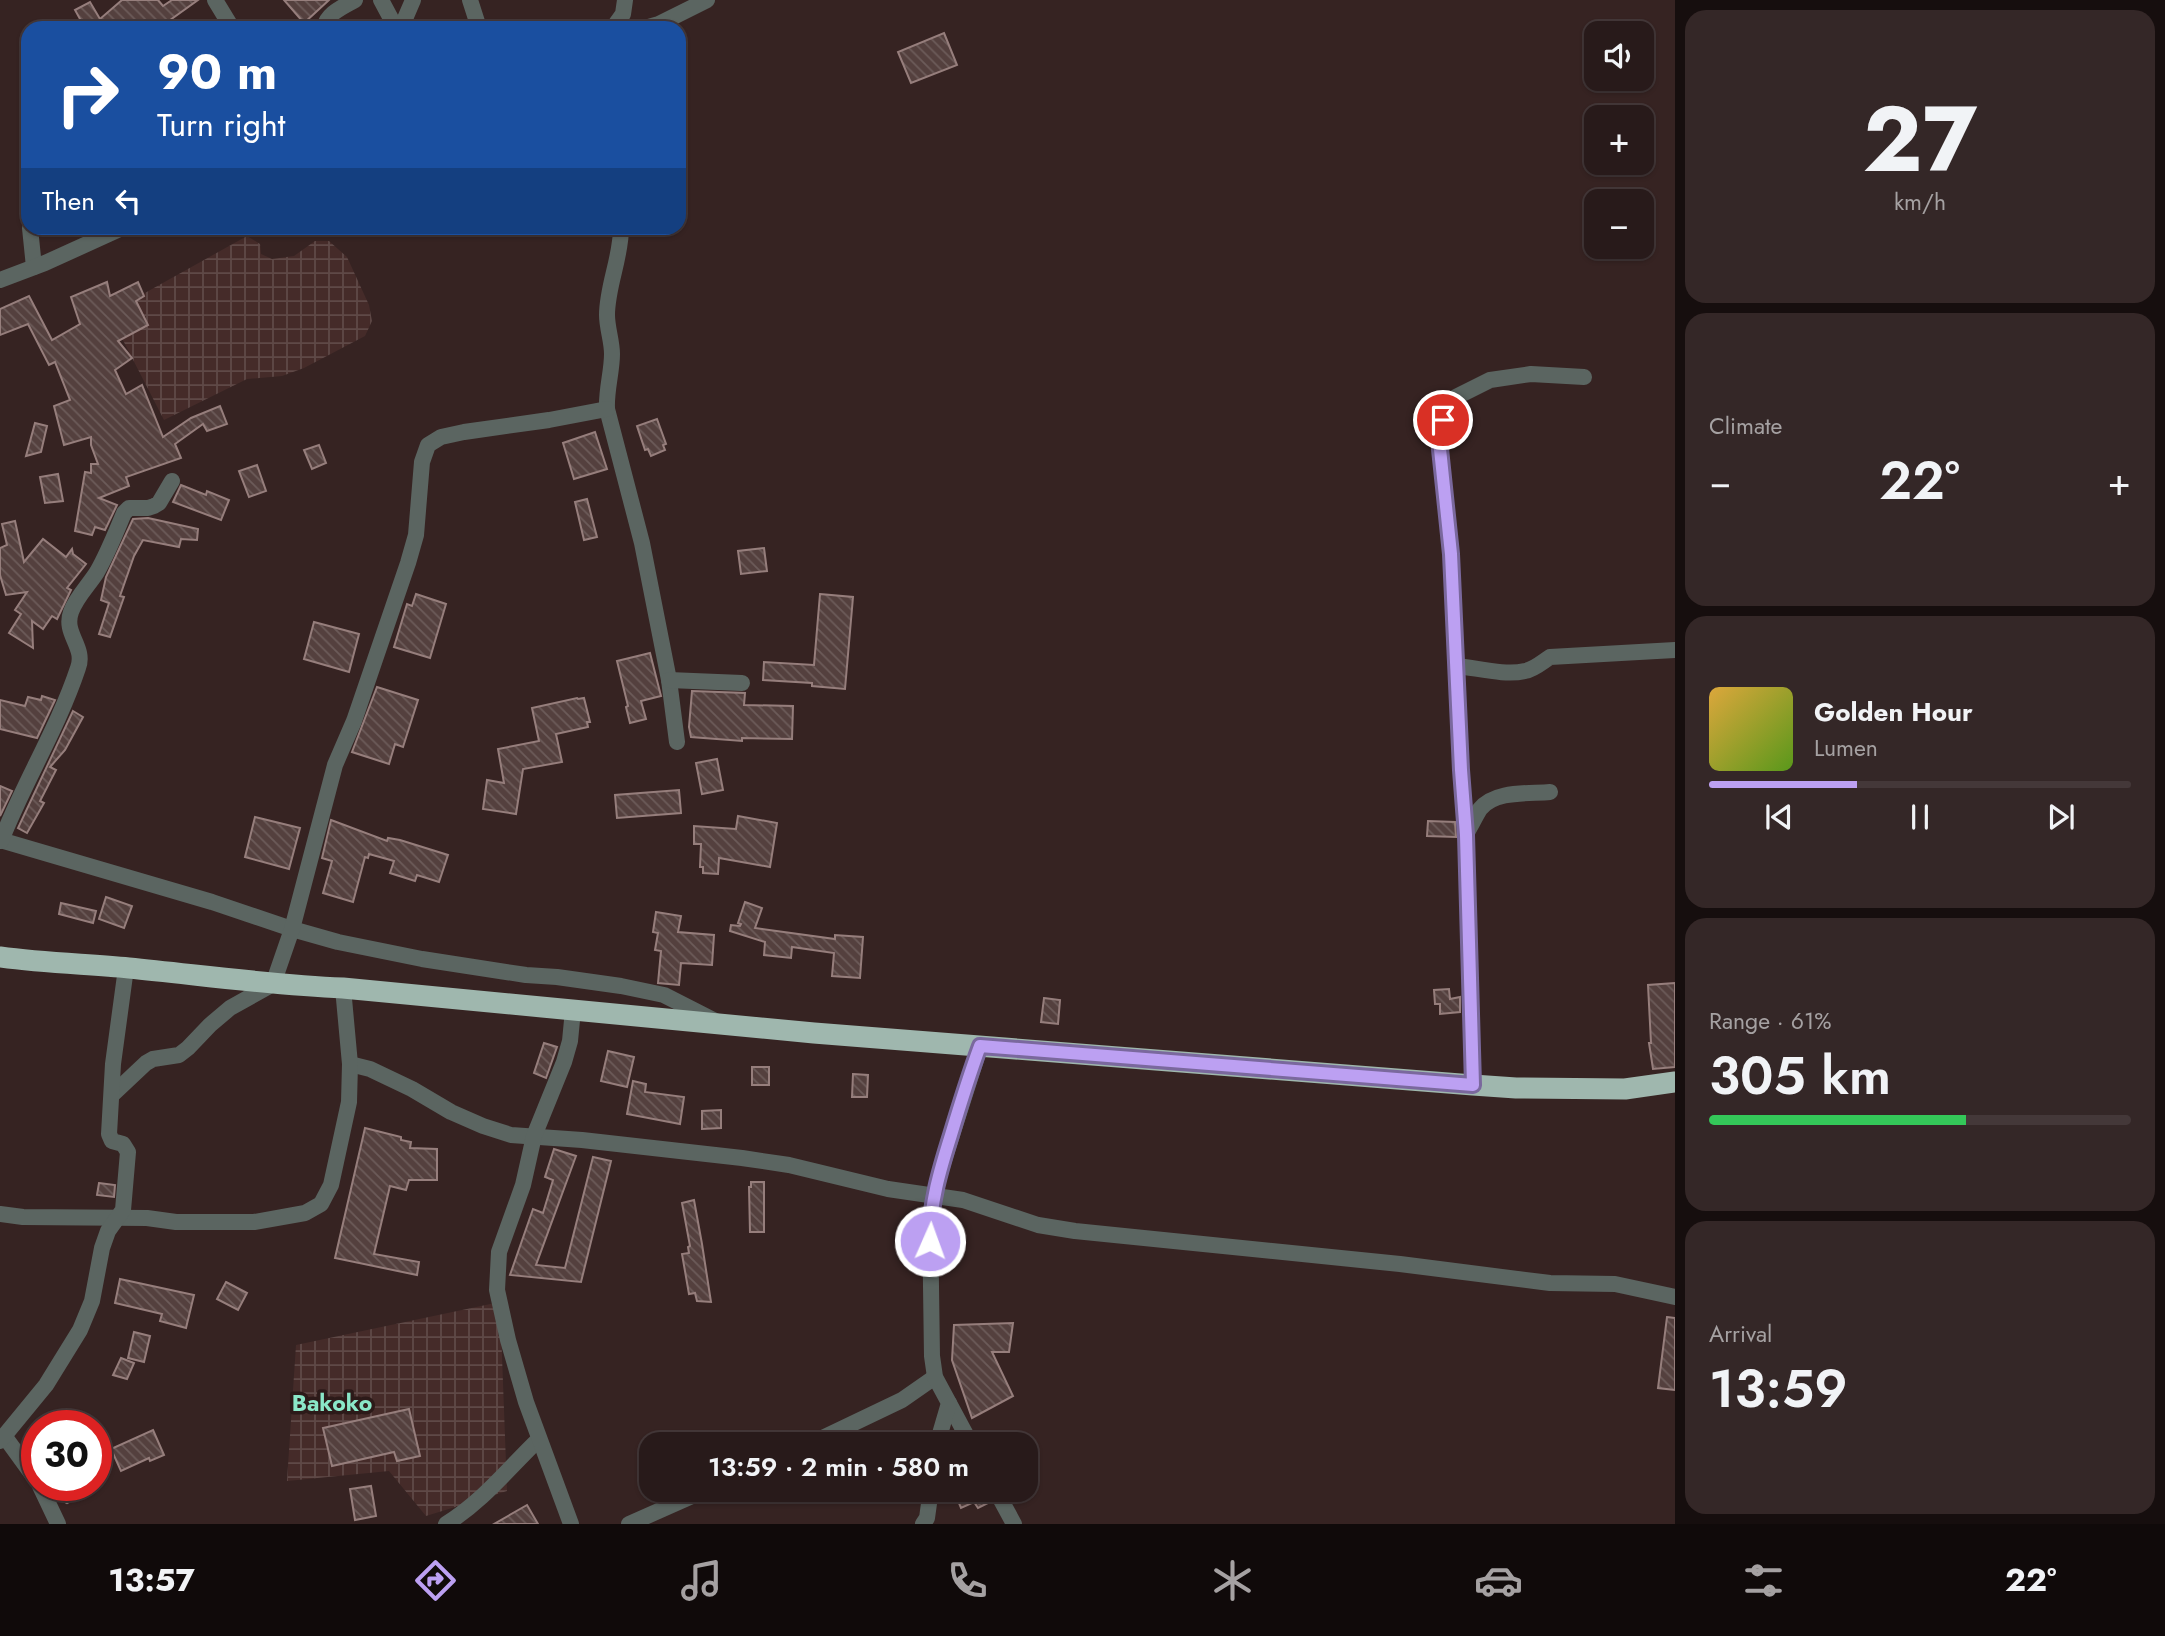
<!DOCTYPE html>
<meta charset="utf-8">
<style>
:root{--surface:#281a1a;--page:#342727;--text:#f1f3f6;--muted:#a5a1a2;--line:#443839;--accent:#bca0f2}
body{margin:0;font-family:Jost,sans-serif;background:var(--page);color:var(--text);height:100vh;display:flex;flex-direction:column;font-size:26px;white-space:nowrap}
*{box-sizing:border-box;margin:0}
p{font-size:23px;color:var(--muted)}
.icon{flex:none;width:38px;height:38px;fill:none;stroke:currentColor;stroke-width:2;stroke-linecap:round;stroke-linejoin:round}
.map{position:relative;flex:1;overflow:hidden}
.side{display:flex;flex-direction:column;gap:10px;padding:10px;background:#160e0e;width:490px}
.side>*{flex:none}
.hud{position:absolute;left:21px;top:21px;width:665px;height:214px;border-radius:21px;box-shadow:0 2px 5px #0004,0 0 0 2px var(--line);background:#1a4fa0;color:#fff;overflow:hidden}
.buttons{position:absolute;left:1584px;top:21px;display:grid;gap:14px}
.buttons a{display:grid;place-items:center;width:70px;height:70px;border-radius:14px;background:var(--surface);box-shadow:0 2px 5px #0004,0 0 0 2px var(--line);font-size:35px}
.speed{position:absolute;left:21px;top:1410px;display:flex;gap:14px;font-size:35px;font-weight:700;text-align:center}
.speed>*{display:grid;place-content:center;width:91px;height:91px;border-radius:50%;background:var(--surface);box-shadow:0 2px 5px #0004,0 0 0 2px var(--line);line-height:1}
.speed .limit{border:10px solid #d22;background:#fff;color:#111}
.pin{position:absolute;display:grid;place-items:center;width:60px;height:60px;color:#fff;margin:-30px;border:4px solid #fff;border-radius:50%;box-shadow:0 2px 7px #0007}
.me{position:absolute;width:77px;margin:-38px;rotate:2deg;stroke-linejoin:round;filter:drop-shadow(0 0 5px #0008)}
.turn{display:flex;align-items:center;gap:24px;height:147px;padding:0 21px;font-size:32px}
.turn .icon{width:91px;height:91px;stroke-width:2.5}
.turn b{display:block;font-size:49px;line-height:60px}
.then{display:flex;align-items:center;height:66px;padding:0 21px;background:#0003;gap:14px;font-size:26px}
.big{font-size:52px;font-weight:600;line-height:1.1}
.side .widget{flex:1;display:flex;flex-direction:column;justify-content:center;gap:10px;min-width:0;padding:0 24px;border-radius:21px;background:var(--page)}
.side .dial{align-items:center;gap:0}
.dial b{font-size:91px;line-height:1}
.song{display:flex;align-items:center;gap:21px}
.cover{width:84px;height:84px;border-radius:10px;background:linear-gradient(135deg,hsl(40 70% 55%),hsl(90 70% 35%))}
.played{height:7px;border-radius:4px;background:linear-gradient(90deg,var(--accent) 35%,var(--line) 35%)}
.keys{display:flex;justify-content:space-around;direction:ltr}
.heat{display:flex;justify-content:space-between;align-items:center;font-size:38px;direction:ltr}
.charge{height:10px;border-radius:5px;background:linear-gradient(90deg,#34c759 61%,var(--line) 0)}
.trip{position:absolute;left:639px;top:1432px;width:399px;height:70px;border-radius:21px;background:var(--surface);box-shadow:0 2px 5px #0004,0 0 0 2px var(--line);font-weight:600;line-height:70px;text-align:center}
.dock{display:flex;height:112px;justify-content:space-around;align-items:center;background:#100a0a;color:var(--muted)}
.dock .icon{width:49px;height:49px}
.dock .active{color:var(--accent)}
.dock b{font-size:32px;color:var(--text)}
main{display:flex;flex:1;min-height:0}
.map>svg:first-child{display:block}
.industrial{fill:url(#industrial-grid)}
.building{fill:url(#building-back-hatch);stroke:#967e7c;stroke-width:2}
.lines{fill:none;stroke-linecap:round;stroke-linejoin:round}
.street{stroke:#5b6561;stroke-width:16}
.highway{stroke:#9fb7ae;stroke-width:21}
.route-casing{stroke:#7a689d;stroke-width:18}
.route{stroke:#bca0f2;stroke-width:12}
.labels{text-anchor:middle;stroke-width:7;stroke-linejoin:round;paint-order:stroke}
.quarter-label{font-size:23px;font-weight:bold;fill:#8ae7c8;stroke:#2c1a19}
</style>
<main>
<div class="map">
<svg width="1675" height="1524" viewBox="0 0 1675 1524">
<defs>
<pattern id="industrial-grid" width="8" height="8" patternUnits="userSpaceOnUse" patternTransform="scale(1.75)"><rect width="8" height="8" fill="#452b29"/><path d="M0 4h8M4 0v8" fill="none" stroke="#5f4947"/></pattern>
<pattern id="building-back-hatch" width="6" height="6" patternUnits="userSpaceOnUse" patternTransform="scale(1.75)"><rect width="6" height="6" fill="#54403e"/><path d="M-1 5l2 2M0 0l6 6M5-1l2 2" fill="none" stroke="#6c5b59"/></pattern>
</defs>
<rect width="100%" height="100%" fill="#362322"/>
<g class="industrial">
<polygon points="247,236 260,244 261,254 272,259 294,256 315,241 329,241 347,257 369,305 372,321 365,336 304,368 282,376 247,379 164,420 109,313"/>
<polygon points="500,1302 507,1491 426,1516 389,1471 287,1481 296,1345"/>
</g>
<g class="building">
<polygon points="122,0 158,0 163,6 172,0 198,0 166,23 169,28 85,28 75,10 90,2 100,19"/>
<polygon points="284,0 329,0 304,23"/>
<polygon points="944,33 957,65 911,83 898,52"/>
<polygon points="107,282 110,296 138,282 144,296 136,301 148,325 118,341 132,358 115,370 126,394 142,385 163,437 191,418 220,406 227,424 207,431 203,424 175,444 181,458 126,477 129,486 99,498 117,505 105,530 95,527 92,535 75,531 85,472 91,473 91,464 98,464 91,445 91,437 64,445 54,406 70,400 55,362 49,365 28,324 0,335 0,309 29,296 52,340 80,324 71,297"/>
<polygon points="657,419 666,444 663,445 665,450 651,456 648,449 645,450 637,426"/>
<polygon points="35,423 47,426 41,452 26,456"/>
<polygon points="595,432 607,469 574,479 563,443"/>
<polygon points="319,445 326,463 312,469 304,450"/>
<polygon points="257,465 266,491 249,497 239,471"/>
<polygon points="58,474 63,501 45,503 40,477"/>
<polygon points="181,485 206,495 207,491 229,500 221,520 173,502"/>
<polygon points="587,499 597,537 584,540 575,502"/>
<polygon points="148,518 198,529 197,540 181,539 179,547 143,540 134,556 120,596 124,597 110,637 99,634 109,603 101,600 106,577 133,519"/>
<polygon points="15,521 24,562 43,539 66,557 72,549 73,554 86,564 67,588 71,590 57,619 52,616 43,629 32,621 33,648 9,633 21,614 15,610 27,592 6,595 0,575 0,548 7,545 2,524"/>
<polygon points="764,548 767,571 741,574 738,551"/>
<polygon points="416,594 446,604 430,658 394,647 407,604 412,606"/>
<polygon points="820,594 853,597 845,689 812,686 812,683 763,680 764,662 814,665"/>
<polygon points="314,622 359,634 349,672 304,659"/>
<polygon points="650,653 661,696 641,701 646,719 630,723 626,707 628,706 617,661"/>
<polygon points="377,687 418,700 403,747 395,744 389,764 352,752"/>
<polygon points="692,691 745,693 744,705 793,706 792,739 742,738 742,741 691,737 689,727"/>
<polygon points="42,696 55,700 37,738 0,729 0,700 25,706 28,697 41,700"/>
<polygon points="577,698 578,699 584,698 590,722 587,722 588,727 556,734 562,762 523,769 516,814 483,809 487,780 504,783 498,749 539,741 532,708"/>
<polygon points="73,711 83,717 65,750 50,767 56,770 40,801 44,803 27,833 18,828"/>
<polygon points="717,759 723,790 702,794 696,763"/>
<polygon points="0,786 12,791 0,816"/>
<polygon points="679,790 681,813 617,818 615,795"/>
<polygon points="738,816 777,823 770,867 719,858 718,874 703,873 703,867 700,867 701,844 694,844 694,826 736,829"/>
<polygon points="255,817 300,828 289,869 245,857"/>
<polygon points="331,820 387,841 388,838 400,840 448,855 439,882 417,875 415,881 390,873 394,861 369,854 368,858 365,857 353,902 323,893 332,861 322,858"/>
<polygon points="1428,821 1455,822 1456,837 1427,836"/>
<polygon points="106,897 132,906 124,928 99,919"/>
<polygon points="745,902 762,908 755,928 835,939 835,935 863,937 860,978 832,976 834,953 792,947 791,958 764,955 765,942 730,931 731,925 740,926 741,924 738,923"/>
<polygon points="61,903 96,911 93,923 59,914"/>
<polygon points="656,912 681,916 678,932 714,935 712,965 681,963 679,985 658,983 661,951 655,950 658,933 653,932"/>
<polygon points="1675,983 1675,1067 1653,1069 1649,1043 1651,1043 1648,985"/>
<polygon points="1449,989 1450,999 1460,997 1460,1012 1440,1014 1440,1004 1435,1004 1434,990"/>
<polygon points="1044,998 1060,1000 1058,1024 1041,1022"/>
<polygon points="544,1043 557,1047 546,1078 534,1073"/>
<polygon points="608,1051 634,1057 627,1087 601,1081"/>
<rect x="752" y="1067" width="17" height="18"/>
<polygon points="853,1074 868,1075 867,1097 852,1097"/>
<polygon points="633,1081 646,1084 645,1092 684,1097 680,1124 627,1114"/>
<polygon points="721,1110 721,1128 702,1129 702,1111"/>
<polygon points="365,1128 401,1137 401,1140 411,1142 410,1148 437,1149 437,1180 409,1180 406,1190 390,1186 374,1254 419,1262 417,1275 335,1258"/>
<polygon points="554,1149 576,1156 536,1265 565,1268 593,1157 611,1161 581,1282 510,1275 533,1209 543,1213 553,1180 545,1177"/>
<polygon points="751,1182 764,1182 764,1232 750,1232 749,1187 751,1187"/>
<polygon points="99,1183 115,1185 114,1197 97,1195"/>
<polygon points="694,1200 702,1244 711,1302 697,1301 695,1293 689,1294 682,1254 689,1253 688,1247 690,1246 682,1203"/>
<polygon points="120,1279 194,1295 186,1328 160,1321 162,1314 115,1303"/>
<polygon points="226,1282 247,1293 238,1310 217,1299"/>
<polygon points="1667,1317 1675,1318 1675,1390 1658,1388"/>
<polygon points="1013,1323 1009,1352 992,1352 1013,1396 972,1418 952,1360 954,1325"/>
<polygon points="134,1332 150,1336 144,1362 128,1358"/>
<polygon points="121,1358 134,1363 127,1379 113,1375"/>
<polygon points="409,1409 420,1456 397,1461 394,1452 332,1466 323,1428"/>
<polygon points="153,1430 164,1455 150,1461 149,1458 121,1471 111,1449"/>
<polygon points="53,1486 99,1486 67,1503 59,1499"/>
<polygon points="371,1486 376,1516 355,1520 350,1489"/>
<polygon points="953,1489 985,1489 990,1502 978,1508 974,1502 961,1508"/>
<polygon points="527,1505 538,1524 494,1524"/>
</g>
<g class="lines">
<g class="street">
<polyline points="215,0 232,28"/>
<polyline points="381,0 396,28"/>
<polyline points="470,0 479,28"/>
<path d="M324 28C327 13 343 7 355 0"/>
<polyline points="401,28 413,0"/>
<polyline points="613,28 623,14 625,0"/>
<polyline points="645,28 659,24 707,0"/>
<polyline points="30,228 34,267"/>
<path d="M621 228C621 258 607 286 607 315 607 328 612 341 612 354 612 372 606 390 607 409L642 543 669 680 677 742"/>
<polyline points="0,280 45,263 122,228"/>
<path d="M1457 666C1477 668 1506 676 1525 671 1535 669 1542 662 1550 657L1675 650"/>
<polyline points="669,680 742,683"/>
<path d="M1466 834C1471 826 1475 817 1480 809 1495 790 1529 794 1550 792"/>
<polyline points="0,840 212,902 292,929 338,942 422,959 526,975 557,977 621,986 664,995 715,1021"/>
<path d="M1 841C24 782 58 728 78 668 86 647 63 634 71 612 76 597 89 585 97 572 108 553 116 532 124 513L129 508H148L154 506 159 503 172 481"/>
<polyline points="350,1064 370,1069 412,1089 451,1112 483,1126 511,1135 582,1140 742,1158 789,1165 888,1189 963,1200 1038,1225 1075,1231 1400,1264 1550,1283 1615,1284 1675,1297"/>
<polyline points="1473,1085 1466,834 1461,770 1451,554 1440,449 1443,420 1456,397 1490,380 1531,374 1584,377"/>
<polyline points="112,1095 146,1063 153,1059 179,1055 188,1048 210,1025 230,1008 273,984 292,929 335,765 354,721 408,563 416,535 422,462 428,445 441,437 464,432 549,420 607,409"/>
<polyline points="0,1214 23,1217 147,1218 176,1222 254,1222 305,1213 321,1204 331,1185 349,1102 350,1064 343,988"/>
<polyline points="949,1403 971,1444"/>
<polyline points="5,1437 37,1481"/>
<polyline points="0,1441 46,1385 80,1330 92,1301 102,1248 108,1231 123,1210 128,1152 123,1144 112,1141 109,1134 113,1064 126,968"/>
<polyline points="810,1444 902,1400 935,1377"/>
<polyline points="937,1444 949,1403 935,1377 932,1356 930,1216 934,1194 945,1157 980,1047"/>
<polyline points="40,1486 58,1524"/>
<polyline points="995,1489 1014,1524"/>
<path d="M446 1524C483 1501 507 1470 538 1440"/>
<polyline points="571,1524 526,1402 508,1340 497,1290 499,1252 523,1185 534,1136 564,1062 570,1041 573,1010"/>
<polyline points="629,1524 708,1489"/>
<polyline points="923,1524 927,1518 931,1489"/>
</g>
<path class="highway" d="M0 957C43 963 86 964 129 968 200 975 271 985 343 988L814 1033 1473 1085 1516 1088 1625 1089 1675 1082"/>
</g>
<g class="lines">
<defs>
<path id="route" d="M930 1241C930 1203 940 1170 951 1135 960 1105 969 1076 980 1046L1473 1085 1466 835 1461 770 1451 554 1440 449 1443 420"/>
</defs>
<use href="#route" class="route-casing"/>
<use href="#route" class="route"/>
</g>
<g class="labels">
<g class="quarter-label">
<text x="332" y="1411">Bakoko</text>
</g>
</g>
</svg>
<div class="buttons">
<a><svg class="icon" aria-label="sound" viewBox="0 0 24 24"><path d="M4 9h4l5-4v14l-5-4H4zM17 9q2 3 0 6"/></svg></a>
<a>+</a>
<a>−</a>
</div>
<div class="speed"><div class="limit">30</div></div>
<div class="pin" style="left:1443px;top:420px;background:#d93025"><svg class="icon" aria-label="arrive" viewBox="0 0 24 24"><path d="M6 21V4h12l-3 4 3 4H6"/></svg></div>
<svg class="me" style="left:930px;top:1241px" viewBox="-20 -20 40 40"><circle r="17" fill="#bca0f2" stroke="#fff" stroke-width="3"/><path d="M0-11L8 9 0 5-8 9z" fill="#fff"/></svg>
<div class="trip">13:59 · 2 min · 580 m</div>
<div class="hud">
<div class="turn"><svg class="icon" aria-label="right" viewBox="0 0 24 24"><path d="M7 20v-9h11M14 6l5 5-5 5"/></svg><div><b>90 m</b>Turn right</div></div>
<div class="then">Then<svg class="icon" aria-label="left" viewBox="0 0 24 24"><path d="M17 20v-9H6M10 6l-5 5 5 5"/></svg></div>
</div>
</div>
<section class="side">
<div class="widget dial"><b>27</b><p>km/h</p></div>
<div class="widget"><p>Climate</p>
<div class="heat"><a>−</a><b class="big">22°</b><a>+</a></div>
</div>
<div class="widget">
<div class="song"><i class="cover"></i><div><b>Golden Hour</b><p>Lumen</p></div></div>
<div class="played"></div>
<div class="keys"><svg class="icon" aria-label="previous" viewBox="0 0 24 24"><path d="M18 5L8 12l10 7zM5 5v14"/></svg><svg class="icon" aria-label="pause" viewBox="0 0 24 24"><path d="M8 5v14M16 5v14"/></svg><svg class="icon" aria-label="next" viewBox="0 0 24 24"><path d="M6 5l10 7-10 7zM19 5v14"/></svg></div>
</div>
<div class="widget"><p>Range · 61%</p><b class="big">305 km</b><div class="charge"></div></div>
<div class="widget"><p>Arrival</p><b class="big">13:59</b></div>
</section>
</main>
<nav class="dock">
<b>13:57</b>
<svg class="icon active" aria-label="directions" viewBox="0 0 24 24"><path d="M12 3l9 9-9 9-9-9zM9 14v-3h6M13 9l2 2-2 2"/></svg>
<svg class="icon" aria-label="music" viewBox="0 0 24 24"><path d="M9 18V5l10-2v13"/><circle cx="6" cy="18" r="3"/><circle cx="16" cy="16" r="3"/></svg>
<svg class="icon" aria-label="phone" viewBox="0 0 24 24"><path d="M5 4h4l2 5-3 2q2 4 5 5l2-3 5 2v4C11 20 4 13 5 4z"/></svg>
<svg class="icon" aria-label="climate" viewBox="0 0 24 24"><path d="M12 3v18M4 7l16 10M4 17L20 7"/></svg>
<svg class="icon" aria-label="car" viewBox="0 0 24 24"><path d="M5 17H2v-5l4-1 3-4h7l3 4 3 1v5h-3M9 17h6M6 11h13"/><circle cx="7" cy="17" r="2"/><circle cx="17" cy="17" r="2"/></svg>
<svg class="icon" aria-label="filters" viewBox="0 0 24 24"><path d="M4 7h16M4 17h16"/><circle cx="9" cy="7" r="2"/><circle cx="15" cy="17" r="2"/></svg>
<b>22°</b>
</nav>
